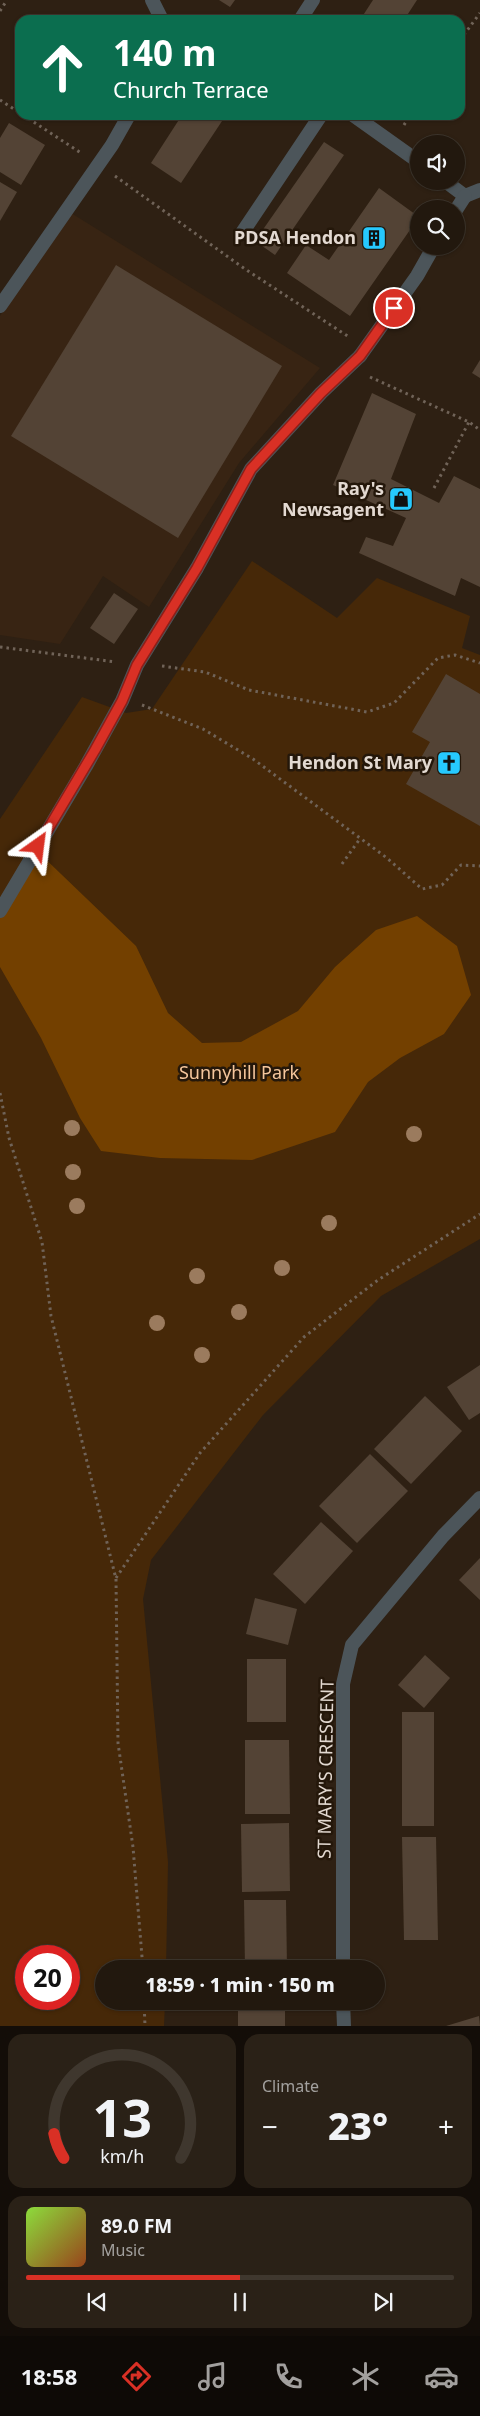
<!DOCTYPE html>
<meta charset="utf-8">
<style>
:root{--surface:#22180e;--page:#2a2117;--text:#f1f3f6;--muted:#a2a09e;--line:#3f372e;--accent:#d93025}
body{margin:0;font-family:"Noto Sans",sans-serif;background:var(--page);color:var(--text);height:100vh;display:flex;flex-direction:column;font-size:19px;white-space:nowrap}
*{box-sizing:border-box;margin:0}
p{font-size:16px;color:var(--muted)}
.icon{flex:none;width:28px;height:28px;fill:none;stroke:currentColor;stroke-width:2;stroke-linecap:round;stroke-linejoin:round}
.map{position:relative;height:2026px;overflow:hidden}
.details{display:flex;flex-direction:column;gap:8px;padding:8px;background:#130d08;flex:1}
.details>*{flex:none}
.top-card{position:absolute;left:15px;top:15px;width:450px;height:105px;border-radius:15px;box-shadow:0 1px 4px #0004,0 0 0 1px var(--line);background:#0b6e4f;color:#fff;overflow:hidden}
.fabs{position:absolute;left:410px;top:135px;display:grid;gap:10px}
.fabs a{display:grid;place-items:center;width:55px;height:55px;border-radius:50%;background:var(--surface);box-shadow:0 1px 4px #0004,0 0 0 1px var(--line);font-size:25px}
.speed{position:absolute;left:15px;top:1945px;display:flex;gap:10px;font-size:25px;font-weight:700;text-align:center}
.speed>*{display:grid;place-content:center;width:65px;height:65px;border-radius:50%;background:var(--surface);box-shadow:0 1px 4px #0004,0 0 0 1px var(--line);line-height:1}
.speed .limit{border:8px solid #d22;background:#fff;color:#111}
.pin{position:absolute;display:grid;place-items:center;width:42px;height:42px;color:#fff;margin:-21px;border:2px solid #fff;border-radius:50%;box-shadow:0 1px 5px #0007}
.me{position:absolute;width:55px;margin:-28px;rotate:31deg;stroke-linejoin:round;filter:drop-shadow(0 0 4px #0008)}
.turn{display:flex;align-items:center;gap:18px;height:105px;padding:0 15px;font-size:22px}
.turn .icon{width:65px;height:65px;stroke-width:2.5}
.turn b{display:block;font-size:35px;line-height:42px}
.big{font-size:38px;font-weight:800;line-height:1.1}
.details .tile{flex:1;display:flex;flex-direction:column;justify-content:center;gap:8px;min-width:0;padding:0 18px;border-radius:15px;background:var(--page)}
.details .dial{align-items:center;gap:0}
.dial svg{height:130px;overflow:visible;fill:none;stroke:var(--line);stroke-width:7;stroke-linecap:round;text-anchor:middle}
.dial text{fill:var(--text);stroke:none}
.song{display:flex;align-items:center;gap:15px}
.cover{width:60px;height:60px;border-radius:8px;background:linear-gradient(135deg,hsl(90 70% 55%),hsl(20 70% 35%))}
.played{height:5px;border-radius:2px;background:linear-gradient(90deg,var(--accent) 50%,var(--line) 50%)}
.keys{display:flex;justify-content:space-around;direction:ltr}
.heat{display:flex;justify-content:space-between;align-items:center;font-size:28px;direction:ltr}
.details .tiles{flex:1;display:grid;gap:8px;grid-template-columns:1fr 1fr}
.tile:last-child{grid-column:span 2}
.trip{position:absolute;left:95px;top:1960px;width:290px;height:50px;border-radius:25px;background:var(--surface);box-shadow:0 1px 4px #0004,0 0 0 1px var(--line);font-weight:800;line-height:50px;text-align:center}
.tab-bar{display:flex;height:80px;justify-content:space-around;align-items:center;background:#0e0a06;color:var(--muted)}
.tab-bar .icon{width:35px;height:35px}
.tab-bar .on{color:var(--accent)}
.tab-bar b{font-size:22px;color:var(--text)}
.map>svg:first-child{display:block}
.built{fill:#382413}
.green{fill:#462808;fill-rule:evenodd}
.forest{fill:#734000}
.building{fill:#534335}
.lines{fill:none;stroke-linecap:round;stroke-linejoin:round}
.path{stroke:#706358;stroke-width:3;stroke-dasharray:2.5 4;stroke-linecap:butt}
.service{stroke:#4c555a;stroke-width:14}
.minor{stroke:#4c555a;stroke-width:14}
.tree{fill:#9b7b5e}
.route-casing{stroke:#8d1f18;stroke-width:12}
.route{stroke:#d93025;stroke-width:9}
.labels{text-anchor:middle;stroke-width:5;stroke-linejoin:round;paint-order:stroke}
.poi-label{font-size:18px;font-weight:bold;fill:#e3d9d1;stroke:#24170a;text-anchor:end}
.park-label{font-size:18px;fill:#f5c69c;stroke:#24170a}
.street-label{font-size:18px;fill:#e3d9d1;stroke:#24170a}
</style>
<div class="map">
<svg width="480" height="2026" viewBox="0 0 480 2026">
<rect width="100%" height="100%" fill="#2e2013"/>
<polygon class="built" points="63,208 320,368 239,463 149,607 103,576 60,644 0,635 0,316"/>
<path class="green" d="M252 561 337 618 377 578 470 616 462 648 480 655V1239L381 1296 263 1415 151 1560 143 1599 168 1862 166 1969H104V2001H165L164 2026H0V819L82 697 126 713 152 709ZM26 1956H69V1999H26Z"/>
<polygon class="forest" points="36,850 136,946 168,1013 202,1043 241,1042 298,1011 335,967 376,930 417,916 457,946 471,995 444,1034 400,1058 368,1082 335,1132 252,1160 160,1158 101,1151 80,1118 41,1038 0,967 0,902"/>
<g class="building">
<polygon points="219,0 235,0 230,7"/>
<polygon points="373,0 417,0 404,20 360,20"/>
<polygon points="182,115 226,115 181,183 151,163"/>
<polygon points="9,123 45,145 21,185 0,172 0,138"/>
<polygon points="324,142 344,155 275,255 255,241"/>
<polygon points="0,182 17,192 0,221"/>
<polygon points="379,188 419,217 350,316 287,273 306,245 329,260"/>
<polygon points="116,265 282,366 178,538 11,436"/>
<polygon points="480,360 480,378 472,373"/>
<polygon points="372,393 416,414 391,479 439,503 454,476 480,489 480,587 461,578 455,596 359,553 366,537 393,546 406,518 333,485"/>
<polygon points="114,593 138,609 114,644 90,628"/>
<polygon points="446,674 480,694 480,826 406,784 430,742 412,732"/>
<polygon points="480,1365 480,1413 469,1420 447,1387"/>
<polygon points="425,1396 462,1431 411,1484 374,1449"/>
<polygon points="370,1454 408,1491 357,1543 319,1506"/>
<polygon points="321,1522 353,1551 305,1604 273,1574"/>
<polygon points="480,1558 480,1600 459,1580"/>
<polygon points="255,1598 297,1609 288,1645 246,1634"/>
<polygon points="425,1655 450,1678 424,1708 398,1685"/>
<rect x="247" y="1659" width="39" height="63"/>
<rect x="402" y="1712" width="32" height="114"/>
<polygon points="245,1740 289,1740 290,1814 245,1814"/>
<polygon points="289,1823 290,1891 242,1892 241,1824"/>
<polygon points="402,1837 436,1837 438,1940 404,1940"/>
<polygon points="244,1900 286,1900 287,1969 245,1969"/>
<rect x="238" y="2001" width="47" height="25"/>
<polygon points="479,2016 480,2026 446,2026"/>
</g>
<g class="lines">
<g class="path">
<polyline points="0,11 7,0"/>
<polyline points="460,40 480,13"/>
<polyline points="0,100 20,113"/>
<polyline points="23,115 81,153"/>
<polyline points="404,125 410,115"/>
<polyline points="115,176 245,269 349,337"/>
<polyline points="370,377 469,422 480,430"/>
<polyline points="434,488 469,422"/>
<polyline points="0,647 116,662"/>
<polyline points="162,666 205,672 249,690 367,712 394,703 438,658 455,655 480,663"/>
<polyline points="142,705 203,729 253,759 387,858 422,889 442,885 461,865 480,866"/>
<polyline points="342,864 359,840"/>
<polyline points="0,1093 9,1138 42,1242 51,1316 116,1579 118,1743 133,1847 143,1969"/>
<polyline points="116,1578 200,1453 304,1337 378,1280 480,1214"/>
<polyline points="144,2001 145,2026"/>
</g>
<g class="service">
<polyline points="242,233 321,115"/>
<polyline points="0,911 86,766 122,701 137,665 197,568 251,469 321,393 360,356"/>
</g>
<g class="minor">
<polyline points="152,0 162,20"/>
<polyline points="300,20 313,0"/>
<polyline points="353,115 419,162"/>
<polyline points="445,181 465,196"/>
<polyline points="465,196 480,190"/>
<polyline points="456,210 465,196"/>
<polyline points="0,306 112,145 129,115"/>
<polyline points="360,356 417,276 434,246"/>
<polyline points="343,1969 343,1684 352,1645 443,1536 480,1498"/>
<polyline points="343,2001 344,2026"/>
</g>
</g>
<g class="tree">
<circle cx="72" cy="1128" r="8"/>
<circle cx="414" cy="1134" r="8"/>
<circle cx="73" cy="1172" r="8"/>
<circle cx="77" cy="1206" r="8"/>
<circle cx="329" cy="1223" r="8"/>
<circle cx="282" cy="1268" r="8"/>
<circle cx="197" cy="1276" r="8"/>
<circle cx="239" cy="1312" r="8"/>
<circle cx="157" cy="1323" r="8"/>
<circle cx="202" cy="1355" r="8"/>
</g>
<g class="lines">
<defs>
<polyline id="route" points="38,846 95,750 122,701 137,665 197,568 251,469 321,393 360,356 394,308"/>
</defs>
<use href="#route" class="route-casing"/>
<use href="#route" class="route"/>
</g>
<defs>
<symbol id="building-square" viewBox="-11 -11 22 22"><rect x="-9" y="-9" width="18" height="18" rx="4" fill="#26c9fe" stroke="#24170a"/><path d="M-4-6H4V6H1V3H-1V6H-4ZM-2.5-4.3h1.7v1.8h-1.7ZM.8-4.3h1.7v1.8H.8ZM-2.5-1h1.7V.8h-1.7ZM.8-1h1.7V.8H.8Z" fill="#111"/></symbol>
<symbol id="shop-square" viewBox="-11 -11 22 22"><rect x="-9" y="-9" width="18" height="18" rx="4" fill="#26c9fe" stroke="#24170a"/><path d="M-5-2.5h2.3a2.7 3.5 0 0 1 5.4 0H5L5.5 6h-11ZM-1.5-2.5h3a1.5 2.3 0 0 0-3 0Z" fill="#111"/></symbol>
<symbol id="church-square" viewBox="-11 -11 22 22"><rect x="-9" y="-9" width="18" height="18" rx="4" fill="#26c9fe" stroke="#24170a"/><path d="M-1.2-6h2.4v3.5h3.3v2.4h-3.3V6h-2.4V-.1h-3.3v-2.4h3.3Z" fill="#111"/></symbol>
</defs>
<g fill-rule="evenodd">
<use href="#building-square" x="360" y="224" width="28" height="28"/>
<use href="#shop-square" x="387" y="485" width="28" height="28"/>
<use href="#church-square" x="435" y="749" width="28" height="28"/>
</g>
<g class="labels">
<g class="poi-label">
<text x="356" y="244">PDSA Hendon</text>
<text x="384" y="495">Ray's<tspan x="384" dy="21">Newsagent</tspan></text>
<text x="432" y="769">Hendon St Mary</text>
</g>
<g class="park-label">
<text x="239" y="1079">Sunnyhill Park</text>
</g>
<g class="street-label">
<text transform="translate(326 1769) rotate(-89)" y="6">ST MARY'S CRESCENT</text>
</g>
</g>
</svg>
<div class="fabs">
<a><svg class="icon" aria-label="sound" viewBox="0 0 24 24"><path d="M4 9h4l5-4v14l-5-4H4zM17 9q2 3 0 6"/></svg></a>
<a><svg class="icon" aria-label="search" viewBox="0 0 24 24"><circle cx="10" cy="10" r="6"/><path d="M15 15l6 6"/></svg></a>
</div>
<div class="speed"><div class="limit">20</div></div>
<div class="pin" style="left:394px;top:308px;background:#d93025"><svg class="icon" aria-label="arrive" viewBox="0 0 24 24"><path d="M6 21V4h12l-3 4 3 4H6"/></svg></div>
<svg class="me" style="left:38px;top:846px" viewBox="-20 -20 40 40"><path d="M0-17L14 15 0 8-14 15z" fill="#d93025" stroke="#fff" stroke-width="4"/></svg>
<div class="trip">18:59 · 1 min · 150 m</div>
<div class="top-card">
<div class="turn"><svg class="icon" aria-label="ahead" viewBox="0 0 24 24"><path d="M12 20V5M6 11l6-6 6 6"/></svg><div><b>140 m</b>Church Terrace</div></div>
</div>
</div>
<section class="details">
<div class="tiles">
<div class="tile dial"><svg viewBox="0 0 100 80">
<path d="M14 69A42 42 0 1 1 86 69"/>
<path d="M14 69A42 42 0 0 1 8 54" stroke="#d93025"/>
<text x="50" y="56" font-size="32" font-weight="700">13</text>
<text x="50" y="72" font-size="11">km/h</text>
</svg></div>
<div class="tile"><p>Climate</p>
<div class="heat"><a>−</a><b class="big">23°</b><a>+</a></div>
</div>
<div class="tile">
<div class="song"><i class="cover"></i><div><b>89.0 FM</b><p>Music</p></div></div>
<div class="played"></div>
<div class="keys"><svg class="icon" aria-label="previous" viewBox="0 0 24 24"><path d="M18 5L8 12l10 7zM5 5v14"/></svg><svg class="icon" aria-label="pause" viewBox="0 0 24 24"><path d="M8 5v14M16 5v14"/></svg><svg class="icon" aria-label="next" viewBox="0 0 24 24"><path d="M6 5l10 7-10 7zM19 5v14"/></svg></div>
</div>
</div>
</section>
<nav class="tab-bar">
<b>18:58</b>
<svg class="icon on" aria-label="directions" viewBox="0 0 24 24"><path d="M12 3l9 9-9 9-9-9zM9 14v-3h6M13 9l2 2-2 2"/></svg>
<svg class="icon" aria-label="music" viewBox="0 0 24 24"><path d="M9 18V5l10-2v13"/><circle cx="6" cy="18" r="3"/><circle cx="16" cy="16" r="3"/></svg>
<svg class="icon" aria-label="phone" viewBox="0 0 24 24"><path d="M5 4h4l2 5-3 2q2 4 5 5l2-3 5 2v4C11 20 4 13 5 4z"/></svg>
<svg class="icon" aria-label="climate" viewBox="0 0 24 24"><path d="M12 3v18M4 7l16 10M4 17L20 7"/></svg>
<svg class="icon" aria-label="car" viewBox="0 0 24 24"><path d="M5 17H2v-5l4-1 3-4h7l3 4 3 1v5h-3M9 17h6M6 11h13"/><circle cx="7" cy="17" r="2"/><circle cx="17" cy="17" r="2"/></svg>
</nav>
